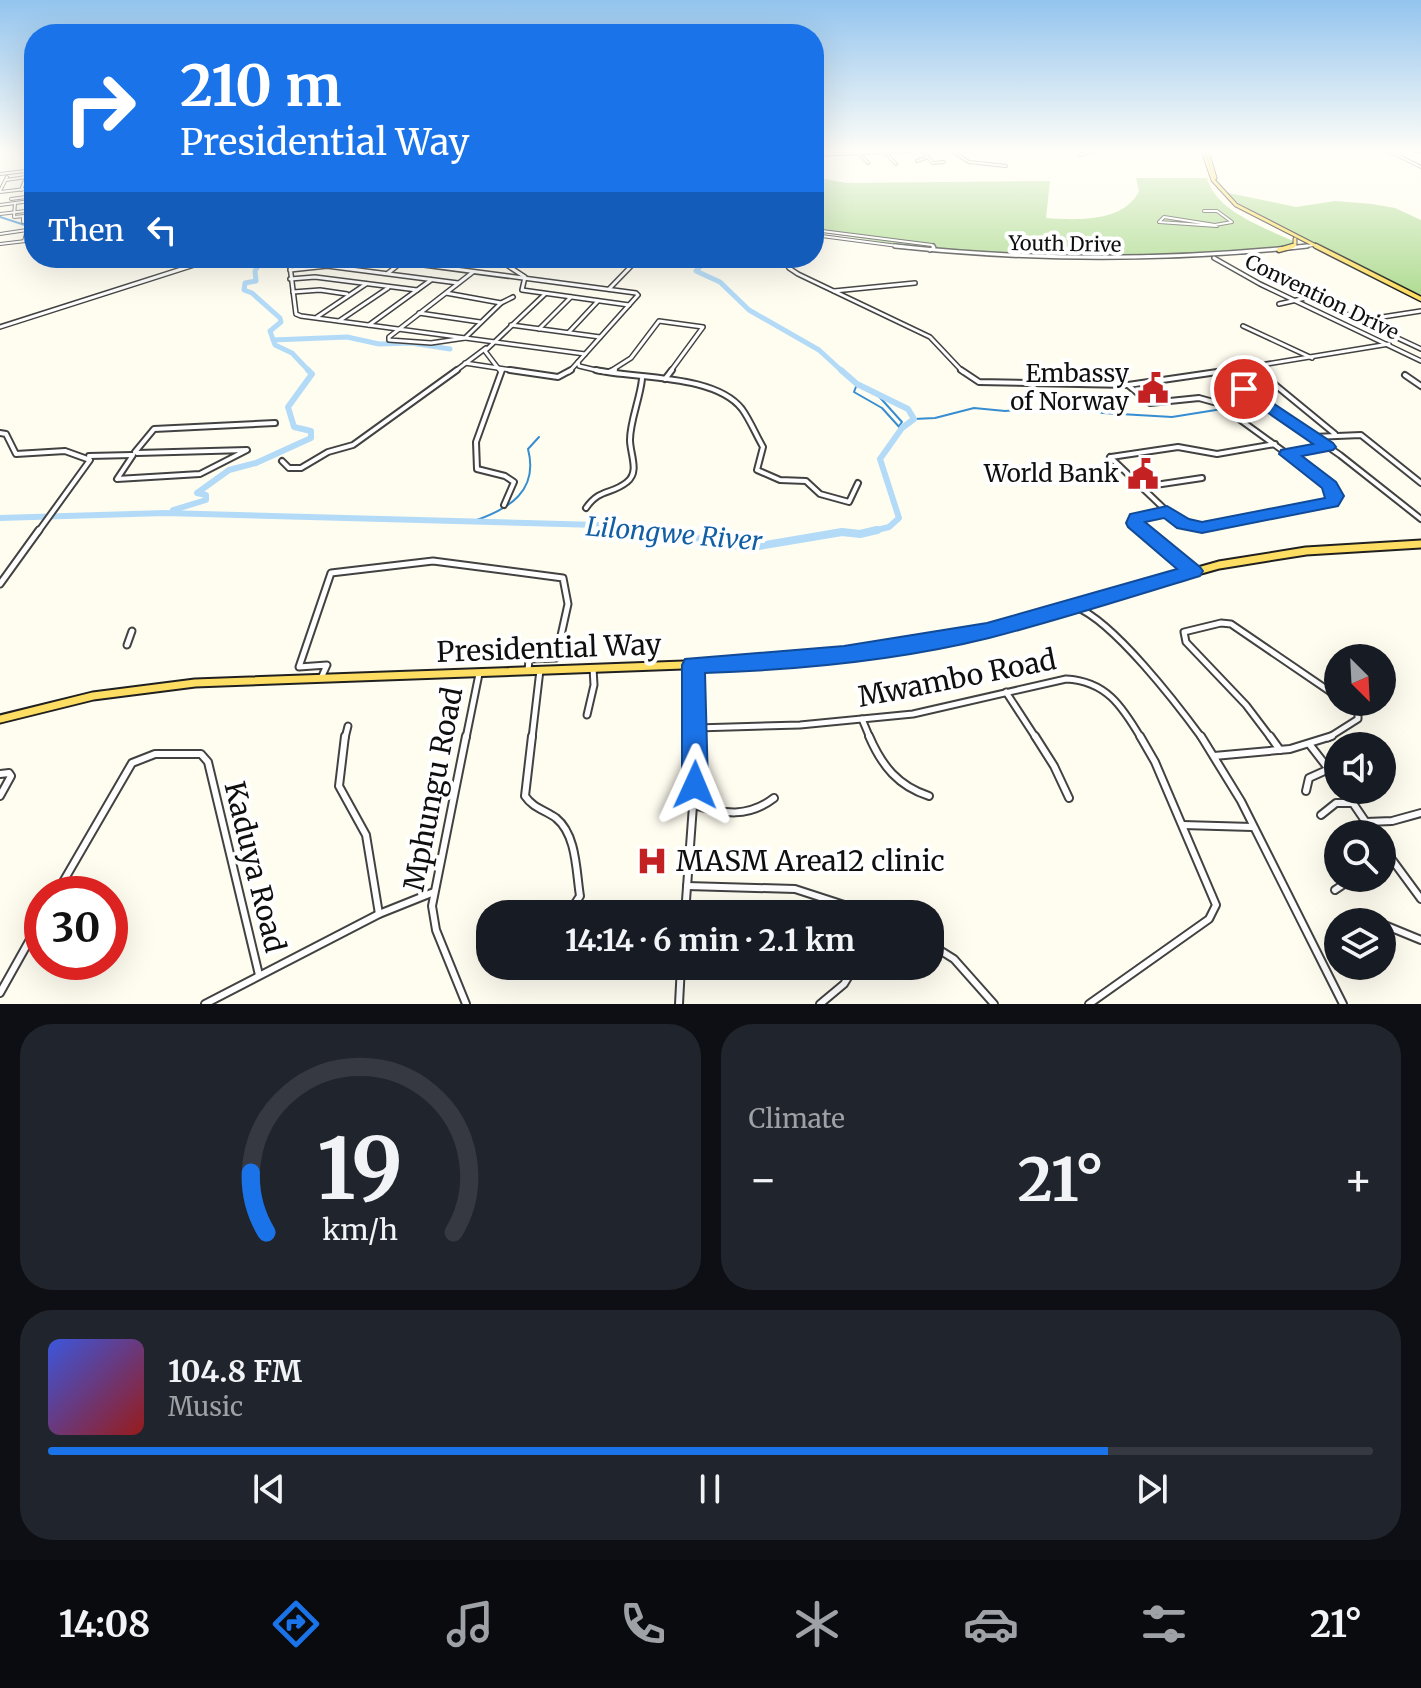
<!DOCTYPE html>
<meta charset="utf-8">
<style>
:root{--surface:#171b24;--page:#20242c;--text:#f1f3f6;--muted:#9ea1a6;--line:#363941;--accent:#1a73e8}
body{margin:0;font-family:Merriweather,serif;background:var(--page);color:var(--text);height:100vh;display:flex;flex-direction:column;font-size:30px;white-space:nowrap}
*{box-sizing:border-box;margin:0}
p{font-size:26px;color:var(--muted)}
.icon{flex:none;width:44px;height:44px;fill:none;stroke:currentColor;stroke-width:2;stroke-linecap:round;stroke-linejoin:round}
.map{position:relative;height:1004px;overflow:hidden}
.panel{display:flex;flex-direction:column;gap:20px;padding:20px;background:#0d0f14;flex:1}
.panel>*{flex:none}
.banner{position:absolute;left:24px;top:24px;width:800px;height:244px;border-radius:32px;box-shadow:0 8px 32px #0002;background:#1a73e8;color:#fff;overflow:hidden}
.needle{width:52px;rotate:156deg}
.buttons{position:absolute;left:1324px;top:644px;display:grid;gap:16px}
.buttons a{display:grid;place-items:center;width:72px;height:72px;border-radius:50%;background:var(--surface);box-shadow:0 8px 32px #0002;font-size:40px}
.speed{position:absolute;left:24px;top:876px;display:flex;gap:16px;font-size:40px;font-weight:700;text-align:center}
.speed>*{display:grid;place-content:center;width:104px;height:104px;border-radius:50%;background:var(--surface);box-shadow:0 8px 32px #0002;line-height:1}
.speed .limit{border:12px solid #d22;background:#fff;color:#111}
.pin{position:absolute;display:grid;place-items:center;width:68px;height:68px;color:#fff;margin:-34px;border:4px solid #fff;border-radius:50%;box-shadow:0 2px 8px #0007}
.me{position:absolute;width:88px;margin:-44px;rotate:1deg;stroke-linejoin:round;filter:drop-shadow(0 0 6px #0008)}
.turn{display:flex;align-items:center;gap:28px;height:168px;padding:0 24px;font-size:36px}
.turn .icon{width:104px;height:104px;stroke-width:2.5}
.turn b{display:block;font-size:56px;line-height:68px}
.then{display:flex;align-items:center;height:76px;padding:0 24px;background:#0003;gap:16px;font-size:30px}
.big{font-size:60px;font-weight:700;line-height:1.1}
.panel .card{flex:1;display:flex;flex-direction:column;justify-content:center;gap:12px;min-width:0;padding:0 28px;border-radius:32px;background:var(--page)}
.panel .dial{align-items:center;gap:0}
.dial svg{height:208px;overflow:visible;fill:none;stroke:var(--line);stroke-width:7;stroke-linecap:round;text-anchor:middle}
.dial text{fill:var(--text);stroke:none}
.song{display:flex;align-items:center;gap:24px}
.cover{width:96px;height:96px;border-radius:12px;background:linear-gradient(135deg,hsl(230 70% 55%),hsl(0 70% 35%))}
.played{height:8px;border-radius:4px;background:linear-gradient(90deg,var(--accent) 80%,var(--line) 80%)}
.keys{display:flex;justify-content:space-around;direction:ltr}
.heat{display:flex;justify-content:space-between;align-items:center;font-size:44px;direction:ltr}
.panel .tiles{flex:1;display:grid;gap:20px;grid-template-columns:1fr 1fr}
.card:last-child{grid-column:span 2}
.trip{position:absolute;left:476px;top:900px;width:468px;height:80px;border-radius:32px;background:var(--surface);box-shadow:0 8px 32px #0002;font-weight:700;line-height:80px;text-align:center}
.dock{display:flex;height:128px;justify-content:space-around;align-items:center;background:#090b0e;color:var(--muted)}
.dock .icon{width:56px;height:56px}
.dock .on{color:var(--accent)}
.dock b{font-size:36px;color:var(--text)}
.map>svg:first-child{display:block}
.forest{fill:#b3dd97}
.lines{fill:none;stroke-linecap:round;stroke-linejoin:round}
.stream{stroke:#378dd2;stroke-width:2}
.river-far2{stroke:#b3dbf8;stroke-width:5}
.river-far1{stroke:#b3dbf8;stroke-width:6}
.river{stroke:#b3dbf8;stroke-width:8}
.minor-far4-casing{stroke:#424242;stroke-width:4}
.minor-far3-casing{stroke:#424242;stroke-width:6}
.minor-far2-casing{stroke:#424242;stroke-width:8}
.minor-far1-casing{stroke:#424242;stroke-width:9}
.minor-casing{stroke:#424242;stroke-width:10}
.major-far2-casing{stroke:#202020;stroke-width:5}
.major-far1-casing{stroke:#202020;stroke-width:7}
.major-casing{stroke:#202020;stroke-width:11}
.minor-far4{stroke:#fff;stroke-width:2}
.minor-far3{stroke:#fff;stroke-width:3}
.minor-far2{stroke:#fff;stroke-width:4}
.minor-far1{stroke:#fff;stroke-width:5}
.minor{stroke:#fff;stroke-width:6}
.major-far2{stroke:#fdde63;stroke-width:3}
.major-far1{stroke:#fdde63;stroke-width:4}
.major{stroke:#fdde63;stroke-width:7}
.route{fill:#1a73e8;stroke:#114b97;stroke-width:2}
.labels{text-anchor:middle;stroke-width:8;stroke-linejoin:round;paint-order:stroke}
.far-street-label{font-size:20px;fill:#0f0f0f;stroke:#fff}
.poi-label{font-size:24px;fill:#0f0f0f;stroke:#fff;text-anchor:end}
.water-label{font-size:26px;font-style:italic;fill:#135fa6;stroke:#fff}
.near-street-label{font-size:28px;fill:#0f0f0f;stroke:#fff}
.near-poi-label{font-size:28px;fill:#0f0f0f;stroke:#fff;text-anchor:start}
</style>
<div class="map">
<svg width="1421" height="1004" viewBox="0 0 1421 1004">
<rect width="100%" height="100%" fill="#fffdf0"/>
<g class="forest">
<path d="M814 177 846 183 1050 181 1046 218C1075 220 1124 223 1139 191L1136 178H1207C1217 214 1270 229 1301 245L1195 257 1054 258 932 250 814 231Z"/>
<path d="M1224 192 1296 207 1335 201 1372 204 1395 208 1421 220V295C1355 264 1281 238 1224 192Z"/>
</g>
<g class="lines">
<g class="stream">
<polyline points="0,217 34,228"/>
<polyline points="857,384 854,392 882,408 901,429"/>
<polyline points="875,392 902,422 899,426"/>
<polyline points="914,419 935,418 974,408 1005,411 1063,406 1103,413 1172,417 1222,409"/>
<path d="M474 521C509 509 539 491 528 449L539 437"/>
</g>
<g class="river-far2">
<polyline points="263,258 255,271 256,281 245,283 244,290 252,293 280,318 281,322 270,331 275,345 292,353 310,372"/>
<polyline points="708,258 696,271 720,282 749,310 819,350 843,372"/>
<polyline points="273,340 347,337 379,344 411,343 450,349"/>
</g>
<g class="river-far1">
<polyline points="841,370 857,384 908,409 914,419 902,428 880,459 899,518 889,527 869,532"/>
<polyline points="173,510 206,500 206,495 197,493 229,470 256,463 311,438 311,431 294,427 288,407 312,374 308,370"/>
<polyline points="0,518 165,513 634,526 663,532"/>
</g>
<polyline class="river" points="653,530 721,544 753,547 842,532 860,534 877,530"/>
<defs>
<g id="minor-far4">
<polyline points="18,151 34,154"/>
<polyline points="922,151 933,163 944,162"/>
<polyline points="952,151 969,162 1006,166"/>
<polyline points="1389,151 1421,167"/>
<polyline points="1417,151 1421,151"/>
<polyline points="885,152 896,164"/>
<polyline points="859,153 910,151"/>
<polyline points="859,153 868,163"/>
<polyline points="814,155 859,153"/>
<polyline points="1080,155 1092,151"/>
<polyline points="917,161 928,157"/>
<polyline points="0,174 34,170"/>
<polyline points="6,180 26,177"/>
<polyline points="21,190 29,170"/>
<polyline points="0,191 7,177"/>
<polyline points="0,192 34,188"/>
<polyline points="11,199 34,196"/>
<polyline points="15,203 14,217 34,215"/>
<polyline points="0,205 30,201"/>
<polyline points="1204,211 1217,211 1232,222 1215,225 1164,217 1159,222 1217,226"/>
<polyline points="0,214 34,210"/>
<polyline points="23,217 23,222 34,222"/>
<polyline points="814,230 932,245 934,248"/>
<polyline points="0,234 27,230 24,241"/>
<polyline points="814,235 913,248"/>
<polyline points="0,244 34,240"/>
<polyline points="1289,248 1314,245"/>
</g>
<g id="minor-far3">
<path d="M895 246C1033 261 1169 261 1307 246"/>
<polyline points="930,250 934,248 933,246"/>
<polyline points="289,258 296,314 301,316 585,354"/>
<polyline points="371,258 636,293 638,295 578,362 579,366 604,372"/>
<polyline points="496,258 525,277 522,290 629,305"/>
<polyline points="783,258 789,268 798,274 930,337 963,372"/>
<polyline points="1214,258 1260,284 1421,361"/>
<polyline points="290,270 327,266 458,283"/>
<polyline points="388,273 402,262"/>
<polyline points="290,279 315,277 417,290"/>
<polyline points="609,289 639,258"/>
<polyline points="834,291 915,283"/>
<polyline points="293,292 320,290 347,294"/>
<polyline points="446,293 501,303 465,338 431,343 389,340 389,337 473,272"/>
<polyline points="501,303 513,297"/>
<polyline points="1279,304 1310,297 1421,349"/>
<polyline points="419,313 480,322"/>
<polyline points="317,317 366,284"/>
<polyline points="1363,320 1421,311"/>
<polyline points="339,321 388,288"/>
<polyline points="369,325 431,280"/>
<polyline points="511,325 600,337"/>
<polyline points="1243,326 1312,358"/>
<polyline points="0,327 216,258"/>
<polyline points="539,329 571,297"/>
<polyline points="569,332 598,301"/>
<polyline points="465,363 524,372"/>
<polyline points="1254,367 1260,372"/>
<polyline points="454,372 486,348"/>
<polyline points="501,372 485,351 545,294"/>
<polyline points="569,372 578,362"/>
<polyline points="609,372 631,358 659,321 703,327 670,372"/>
<polyline points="1218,372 1389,344"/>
</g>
<g id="minor-far2">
<polyline points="502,370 476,442 477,469 505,476 514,482 504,505"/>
<polyline points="510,370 558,377 571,370"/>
<path d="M596 370C636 379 715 374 742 409 750 420 756 435 763 447L757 470 780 480 806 481 820 494 849 502 858 483"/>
<polyline points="961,370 979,382 1128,385 1231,370"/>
<polyline points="1257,370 1335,434"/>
<polyline points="609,372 615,370"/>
<polyline points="1221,373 1340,455 1421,519"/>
<polyline points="1405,375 1421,386"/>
<polyline points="665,379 672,370"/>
<polyline points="0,433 6,434 16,454 65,451 90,460 38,532"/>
<polyline points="1313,437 1361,435 1421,483"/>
<polyline points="135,452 154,429 275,423"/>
<polyline points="1287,454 1325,447"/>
<polyline points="133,455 117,479 200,474 247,450 137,453"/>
<polyline points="89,456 132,455"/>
<polyline points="1110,457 1176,520 1193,527 1320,506 1331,503 1335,496 1326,482 1217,403 1199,398 1150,403 1129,386"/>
<polyline points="1111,457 1178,447 1217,454 1275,444"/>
<polyline points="282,461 289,468 301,468 328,452 353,445 457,370"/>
<polyline points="1142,487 1202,478"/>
<path d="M586 508C600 488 611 495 627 482 640 472 630 454 630 440 630 421 640 399 642 379"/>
<polyline points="1146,532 1135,523 1137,518 1167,512"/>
</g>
<g id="minor-far1">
<polyline points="1143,530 1193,571"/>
<polyline points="0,584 39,530"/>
<path d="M1076 607C1114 622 1177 704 1202 738"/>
<polyline points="127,645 132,631"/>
<polyline points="693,665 695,738"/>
<polyline points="322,676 327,665 299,667 331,573 433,561 563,578 568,604 556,658 529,659 528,671"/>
<polyline points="1006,692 1036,738"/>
<polyline points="587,715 594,685 593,668"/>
<polyline points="862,719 870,738"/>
<path d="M696 728 800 725 913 714 1066 679C1106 681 1122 706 1141 738"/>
<polyline points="345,738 348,726"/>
<polyline points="466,738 479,674"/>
<polyline points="532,738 540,670"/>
<polyline points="1271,738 1246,705 1186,642 1184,632 1221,623 1231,624 1338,697"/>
<polyline points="1328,738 1358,719 1358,711 1346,702"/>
</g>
<g id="minor">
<polyline points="345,736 339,786 366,835 379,914"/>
<path d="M532 736 525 796C533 808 545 810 556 818 577 835 576 872 580 896L568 914"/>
<path d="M869 736C882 766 898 786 929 796"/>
<polyline points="1035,736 1054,766 1069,798"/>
<polyline points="1201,736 1241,801 1343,1004"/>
<polyline points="1270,736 1280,750"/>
<polyline points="1310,745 1338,781"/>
<polyline points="1214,756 1290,749 1332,736"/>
<polyline points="0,774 9,773 11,776 0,796"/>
<polyline points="1344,790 1374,834"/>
<polyline points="1306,791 1309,778 1329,769"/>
<path d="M694 805C724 814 748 818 774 798"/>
<polyline points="1321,815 1336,803 1354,803"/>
<polyline points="1366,822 1392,821 1421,813"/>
<polyline points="1183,825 1252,827"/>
<polyline points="1382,846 1421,899"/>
<polyline points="687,886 795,889 872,914"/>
<polyline points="1335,890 1353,878"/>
<polyline points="56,894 132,763 155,754 201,754 208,762 259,975"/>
<polyline points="685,914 696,765 695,736"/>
<polyline points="1382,924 1421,940"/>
<polyline points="930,944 954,959 994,1004"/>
<polyline points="0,993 42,918"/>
<polyline points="205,1004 379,914 434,892"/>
<polyline points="466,1004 436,930 432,906 466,736"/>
<polyline points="679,1004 681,966"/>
<polyline points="820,1004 844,984 855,966"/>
<polyline points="1089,1004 1209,919 1216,905 1155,762 1140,736"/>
</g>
<g id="major-far2">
<polyline points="1203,151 1213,180 1236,205 1320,248"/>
<polyline points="1207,151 1215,178"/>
<polyline points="1286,248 1295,245 1295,239"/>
</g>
<g id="major-far1">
<polyline points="1316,246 1421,299"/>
<polyline points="1279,250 1293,246"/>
</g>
<polyline id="major" points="0,719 93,696 195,683 767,662 896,648 971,635 1219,565 1306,551 1421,544"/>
</defs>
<use href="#minor-far4" class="minor-far4-casing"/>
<use href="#minor-far3" class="minor-far3-casing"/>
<use href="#minor-far2" class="minor-far2-casing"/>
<use href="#minor-far1" class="minor-far1-casing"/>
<use href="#minor" class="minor-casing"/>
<use href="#major-far2" class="major-far2-casing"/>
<use href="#major-far1" class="major-far1-casing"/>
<use href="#major" class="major-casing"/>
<use href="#minor-far4" class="minor-far4"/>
<use href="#minor-far3" class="minor-far3"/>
<use href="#minor-far2" class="minor-far2"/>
<use href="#minor-far1" class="minor-far1"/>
<use href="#minor" class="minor"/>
<use href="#major-far2" class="major-far2"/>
<use href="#major-far1" class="major-far1"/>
<use href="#major" class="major"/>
</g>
<linearGradient id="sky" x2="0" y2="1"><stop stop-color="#93c4ee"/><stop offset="0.52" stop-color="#fffef8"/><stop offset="1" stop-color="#fffef8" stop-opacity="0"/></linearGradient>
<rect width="1421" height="291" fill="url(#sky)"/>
<path class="route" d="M1244 384 1333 443 1336 447 1333 450 1302 456 1336 482 1344 496 1338 506 1202 533 1177 528 1164 518 1145 522 1200 567 1203 571 1200 576C1130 597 1060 620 989 638 900 660 796 670 705 673L708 785 704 793 695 796 686 793 682 785V665L685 659 844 646 987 623 1177 569 1128 527 1126 523 1130 514 1167 506 1189 519 1202 522 1325 498 1322 488 1279 454 1281 450 1313 444 1238 392V386Z"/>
<defs>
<symbol id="civic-bare" viewBox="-9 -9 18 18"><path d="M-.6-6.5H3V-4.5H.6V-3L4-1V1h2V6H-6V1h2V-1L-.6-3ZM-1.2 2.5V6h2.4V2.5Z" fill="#c42122" stroke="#fff" stroke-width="2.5" paint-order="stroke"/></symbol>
<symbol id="hospital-bare" viewBox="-9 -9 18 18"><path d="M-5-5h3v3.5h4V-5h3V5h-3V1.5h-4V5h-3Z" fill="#c42122" stroke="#fff" stroke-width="2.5" paint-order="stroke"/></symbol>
</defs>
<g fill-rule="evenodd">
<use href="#civic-bare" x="1131" y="366" width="44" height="44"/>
<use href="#civic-bare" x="1121" y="452" width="44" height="44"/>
<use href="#hospital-bare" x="630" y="839" width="44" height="44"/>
</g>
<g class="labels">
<g class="far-street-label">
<text transform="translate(1065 244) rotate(1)" y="7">Youth Drive</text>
<text transform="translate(1322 297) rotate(26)" y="7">Convention Drive</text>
</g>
<g class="poi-label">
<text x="1129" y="382">Embassy<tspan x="1129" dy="28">of Norway</tspan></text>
<text x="1119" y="482">World Bank</text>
</g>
<g class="water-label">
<text transform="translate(674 534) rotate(5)" y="9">Lilongwe River</text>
</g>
<g class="near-street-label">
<text transform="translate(549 648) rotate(-2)" y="10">Presidential Way</text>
<text transform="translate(957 678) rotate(-11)" y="10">Mwambo Road</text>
<text transform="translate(433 789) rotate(-79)" y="10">Mphungu Road</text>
<text transform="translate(255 867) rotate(76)" y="10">Kaduya Road</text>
</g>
<g class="near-poi-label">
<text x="676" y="871">MASM Area12 clinic</text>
</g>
</g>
</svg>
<div class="buttons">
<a><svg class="needle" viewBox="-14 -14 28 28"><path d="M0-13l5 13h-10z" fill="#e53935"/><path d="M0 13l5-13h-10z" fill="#9ea1a6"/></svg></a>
<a><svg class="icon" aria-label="sound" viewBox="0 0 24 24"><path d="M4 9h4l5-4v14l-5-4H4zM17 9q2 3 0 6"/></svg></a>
<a><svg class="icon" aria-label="search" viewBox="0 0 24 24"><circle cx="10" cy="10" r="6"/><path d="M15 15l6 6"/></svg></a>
<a><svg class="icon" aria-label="layers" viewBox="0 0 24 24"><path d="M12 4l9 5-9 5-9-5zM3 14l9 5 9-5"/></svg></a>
</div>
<div class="speed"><div class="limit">30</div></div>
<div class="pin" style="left:1244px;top:389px;background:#d93025"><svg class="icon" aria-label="arrive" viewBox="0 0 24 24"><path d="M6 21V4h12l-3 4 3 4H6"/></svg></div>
<svg class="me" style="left:695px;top:785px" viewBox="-20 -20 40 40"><path d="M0-17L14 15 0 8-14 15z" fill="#1a73e8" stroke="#fff" stroke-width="4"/></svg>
<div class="trip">14:14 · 6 min · 2.1 km</div>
<div class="banner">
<div class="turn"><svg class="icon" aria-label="right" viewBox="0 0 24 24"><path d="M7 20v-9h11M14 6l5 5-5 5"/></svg><div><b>210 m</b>Presidential Way</div></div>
<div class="then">Then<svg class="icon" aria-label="left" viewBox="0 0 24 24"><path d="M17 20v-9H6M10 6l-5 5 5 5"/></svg></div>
</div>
</div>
<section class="panel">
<div class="tiles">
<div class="card dial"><svg viewBox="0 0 100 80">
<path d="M14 69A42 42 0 1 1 86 69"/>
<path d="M14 69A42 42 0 0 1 8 46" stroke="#1a73e8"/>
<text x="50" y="56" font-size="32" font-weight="700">19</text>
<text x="50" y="72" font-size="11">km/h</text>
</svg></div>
<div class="card"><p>Climate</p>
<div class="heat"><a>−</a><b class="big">21°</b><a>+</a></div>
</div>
<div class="card">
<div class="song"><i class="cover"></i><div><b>104.8 FM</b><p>Music</p></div></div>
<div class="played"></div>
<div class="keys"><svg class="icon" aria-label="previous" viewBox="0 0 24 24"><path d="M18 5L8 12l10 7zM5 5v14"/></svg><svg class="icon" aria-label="pause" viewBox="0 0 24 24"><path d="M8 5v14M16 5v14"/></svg><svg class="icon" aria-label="next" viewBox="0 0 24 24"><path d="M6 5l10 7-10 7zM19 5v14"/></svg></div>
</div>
</div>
</section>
<nav class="dock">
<b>14:08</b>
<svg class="icon on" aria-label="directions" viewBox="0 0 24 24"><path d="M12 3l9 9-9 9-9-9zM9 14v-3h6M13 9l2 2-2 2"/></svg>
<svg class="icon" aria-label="music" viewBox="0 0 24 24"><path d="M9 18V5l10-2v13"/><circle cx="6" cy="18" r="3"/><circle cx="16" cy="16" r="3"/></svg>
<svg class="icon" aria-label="phone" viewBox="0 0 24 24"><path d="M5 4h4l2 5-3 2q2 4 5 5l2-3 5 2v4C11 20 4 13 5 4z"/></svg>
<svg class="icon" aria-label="climate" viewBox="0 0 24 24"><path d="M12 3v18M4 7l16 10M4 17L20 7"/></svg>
<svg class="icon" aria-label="car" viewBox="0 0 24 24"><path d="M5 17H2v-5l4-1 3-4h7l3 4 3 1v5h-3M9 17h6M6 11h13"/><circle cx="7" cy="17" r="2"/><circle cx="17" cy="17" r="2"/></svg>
<svg class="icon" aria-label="filters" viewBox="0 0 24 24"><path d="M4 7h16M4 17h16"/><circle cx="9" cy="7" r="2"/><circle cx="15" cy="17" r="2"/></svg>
<b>21°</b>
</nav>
